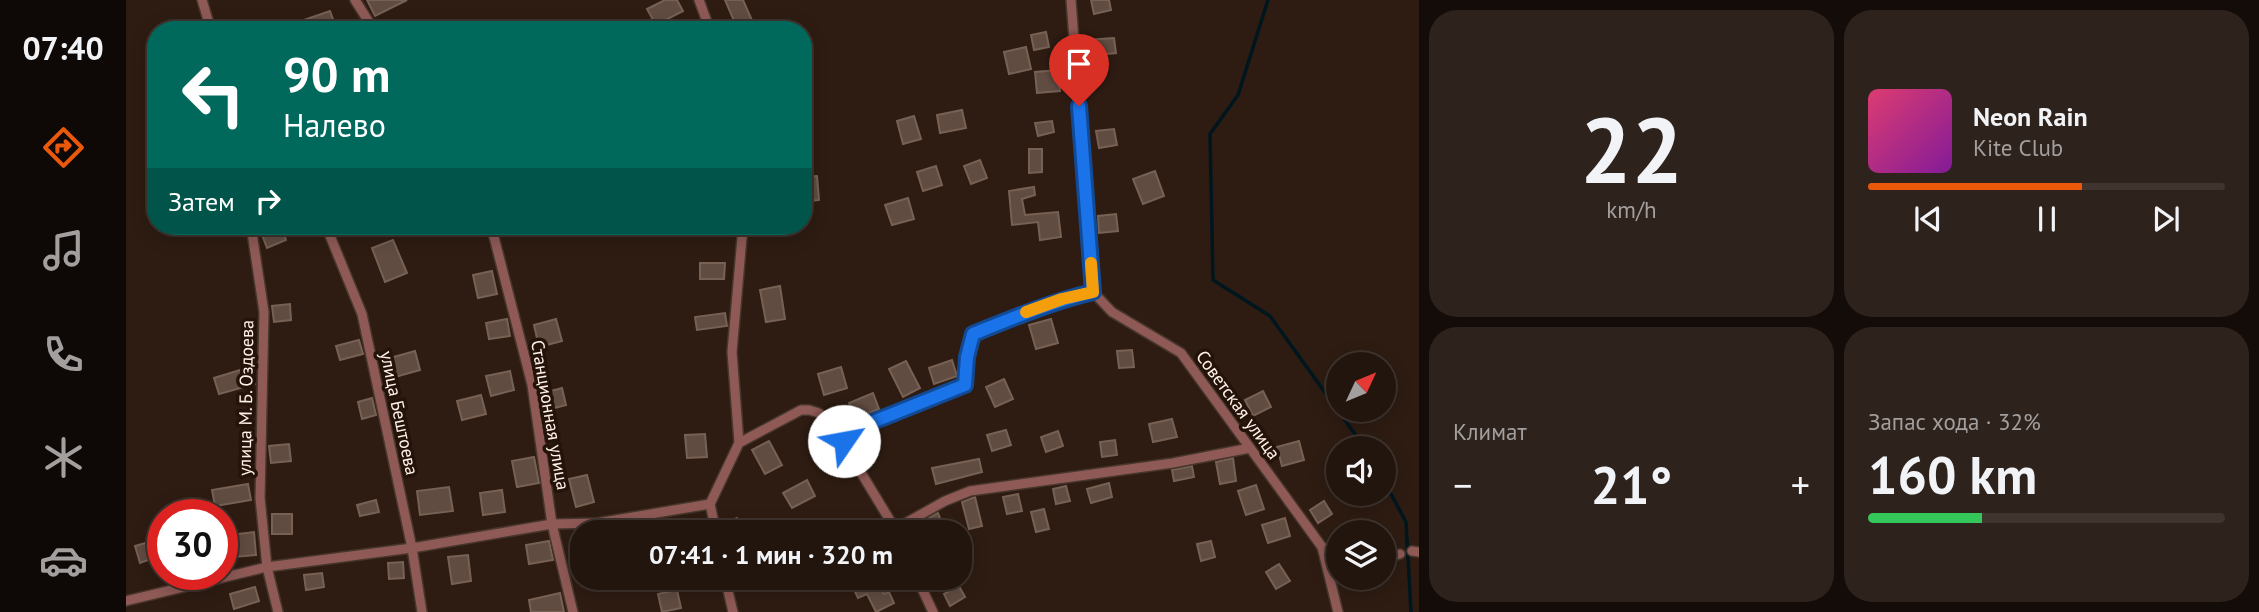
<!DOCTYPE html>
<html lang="ru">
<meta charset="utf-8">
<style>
:root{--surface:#22150e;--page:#2e221c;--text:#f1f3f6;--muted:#a29f9e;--line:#3f342e;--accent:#ea580c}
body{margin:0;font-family:"PT Sans",sans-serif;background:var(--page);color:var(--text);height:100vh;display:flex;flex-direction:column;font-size:26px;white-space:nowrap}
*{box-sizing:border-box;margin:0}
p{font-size:23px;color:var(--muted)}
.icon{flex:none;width:38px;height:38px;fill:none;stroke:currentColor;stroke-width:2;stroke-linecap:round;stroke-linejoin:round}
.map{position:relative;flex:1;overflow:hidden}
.panel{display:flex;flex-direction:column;gap:10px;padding:10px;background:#130c08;width:840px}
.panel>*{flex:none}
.guide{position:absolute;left:21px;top:21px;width:665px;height:214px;border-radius:28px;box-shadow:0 4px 18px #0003,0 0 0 2px var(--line);background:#00695c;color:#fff;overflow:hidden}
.needle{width:46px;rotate:46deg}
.fabs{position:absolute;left:1200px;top:352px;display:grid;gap:14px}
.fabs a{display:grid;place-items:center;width:70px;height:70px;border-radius:50%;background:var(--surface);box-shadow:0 4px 18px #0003,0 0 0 2px var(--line);font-size:35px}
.speed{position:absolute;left:21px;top:499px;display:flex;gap:14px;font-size:35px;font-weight:700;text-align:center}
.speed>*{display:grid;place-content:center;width:91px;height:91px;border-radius:50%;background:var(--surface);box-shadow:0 4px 18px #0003,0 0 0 2px var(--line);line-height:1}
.speed .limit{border:10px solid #d22;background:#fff;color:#111}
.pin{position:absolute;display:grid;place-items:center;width:60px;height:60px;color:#fff;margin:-72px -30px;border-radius:50% 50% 50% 0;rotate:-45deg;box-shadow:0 0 7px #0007}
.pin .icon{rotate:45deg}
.me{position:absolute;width:77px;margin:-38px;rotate:57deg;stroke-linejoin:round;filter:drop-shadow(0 0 5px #0008)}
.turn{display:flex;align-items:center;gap:24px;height:147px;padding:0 21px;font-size:32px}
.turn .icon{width:91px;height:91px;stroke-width:2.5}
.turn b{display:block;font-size:49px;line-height:60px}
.then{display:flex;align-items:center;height:66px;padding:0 21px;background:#0003;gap:14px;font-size:26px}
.big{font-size:52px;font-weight:800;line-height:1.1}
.panel .tile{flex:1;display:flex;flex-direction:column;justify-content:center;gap:10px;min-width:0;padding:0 24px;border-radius:28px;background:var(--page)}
.panel .dial{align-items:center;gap:0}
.dial b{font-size:91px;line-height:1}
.song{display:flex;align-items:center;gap:21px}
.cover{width:84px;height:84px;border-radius:10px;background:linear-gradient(135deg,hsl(340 70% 55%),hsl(290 70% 35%))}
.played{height:7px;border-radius:4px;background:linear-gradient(90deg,var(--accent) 60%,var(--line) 60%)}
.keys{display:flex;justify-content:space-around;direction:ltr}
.heat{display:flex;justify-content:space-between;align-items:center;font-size:38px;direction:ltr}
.charge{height:10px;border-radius:5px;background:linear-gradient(90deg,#34c759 32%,var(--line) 0)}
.panel .tiles{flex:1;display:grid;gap:10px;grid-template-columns:repeat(2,1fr)}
.trip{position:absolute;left:444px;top:520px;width:402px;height:70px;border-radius:28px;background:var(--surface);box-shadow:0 4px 18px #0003,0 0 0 2px var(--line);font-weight:800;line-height:70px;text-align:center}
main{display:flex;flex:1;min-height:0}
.dock{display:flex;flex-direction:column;width:126px;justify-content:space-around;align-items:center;background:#0e0806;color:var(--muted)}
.dock .icon{width:49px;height:49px}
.dock .selected{color:var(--accent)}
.dock b{font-size:32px;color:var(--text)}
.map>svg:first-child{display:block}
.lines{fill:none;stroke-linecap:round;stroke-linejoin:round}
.stream{stroke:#00161e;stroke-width:3.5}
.building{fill:#614c41;stroke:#776155;stroke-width:2}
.street-casing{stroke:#47362c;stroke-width:12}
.street{stroke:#8f5a56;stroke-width:9}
.route-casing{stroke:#114b97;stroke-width:18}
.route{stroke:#1a73e8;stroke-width:12}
.slow{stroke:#f59e0b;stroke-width:12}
.labels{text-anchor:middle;stroke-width:7;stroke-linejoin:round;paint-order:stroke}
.street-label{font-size:18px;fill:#fff2eb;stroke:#241309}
</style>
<main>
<nav class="dock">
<b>07:40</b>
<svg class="icon selected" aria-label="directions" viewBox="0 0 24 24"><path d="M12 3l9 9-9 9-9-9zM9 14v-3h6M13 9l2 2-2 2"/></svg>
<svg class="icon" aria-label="music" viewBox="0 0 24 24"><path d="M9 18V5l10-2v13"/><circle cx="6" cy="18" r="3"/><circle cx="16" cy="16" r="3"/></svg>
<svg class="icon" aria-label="phone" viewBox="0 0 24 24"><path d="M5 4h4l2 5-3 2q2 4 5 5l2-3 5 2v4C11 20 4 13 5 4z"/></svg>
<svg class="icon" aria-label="climate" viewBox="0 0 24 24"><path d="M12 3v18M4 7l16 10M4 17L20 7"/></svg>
<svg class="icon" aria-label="car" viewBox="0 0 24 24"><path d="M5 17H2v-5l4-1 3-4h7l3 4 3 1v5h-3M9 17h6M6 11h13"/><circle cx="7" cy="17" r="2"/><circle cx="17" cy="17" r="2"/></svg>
</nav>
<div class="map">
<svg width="1293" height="612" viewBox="0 0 1293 612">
<rect width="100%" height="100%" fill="#2e1c12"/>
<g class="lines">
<g class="stream">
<polyline points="1142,0 1112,95 1084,134 1087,280 1144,316 1239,448"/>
<polyline points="1258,481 1280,522 1285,612"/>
</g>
</g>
<g class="building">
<polygon points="241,0 281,0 249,16"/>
<polygon points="539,0 551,0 557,11 530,25 521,9"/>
<polygon points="599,0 617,0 628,25 612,30"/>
<polygon points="965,0 983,0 985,10 968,14"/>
<polygon points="204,11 211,30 181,30 178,20"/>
<polygon points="920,32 923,47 908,50 905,35"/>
<polygon points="988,38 990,53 961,56 960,40"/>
<polygon points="900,47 905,69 883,74 878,52"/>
<polygon points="932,70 934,91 911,93 909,72"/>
<polygon points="836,110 840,128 814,133 811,115"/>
<polygon points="788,116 795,139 777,144 771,121"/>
<polygon points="926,121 928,132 912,136 909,123"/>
<polygon points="988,129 991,145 973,148 970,131"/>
<polygon points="903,149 916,149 916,172 903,173"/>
<polygon points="854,160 861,178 845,184 838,166"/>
<polygon points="810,166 816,185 797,191 791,172"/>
<polygon points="1029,171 1038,196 1017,204 1007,179"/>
<polygon points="691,176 693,200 677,202 677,177"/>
<polygon points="908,187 909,195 896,199 899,215 932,212 935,237 914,240 912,222 886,225 883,191"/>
<polygon points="782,198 788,219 766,225 759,205"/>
<polygon points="990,214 992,231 973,233 972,216"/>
<polygon points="150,226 155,226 160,240 141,248 135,232"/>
<polygon points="267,240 281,273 259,282 246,248"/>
<polygon points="574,263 599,263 598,279 574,279"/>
<polygon points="366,271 371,294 352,298 347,275"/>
<polygon points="654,286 659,319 640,322 634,290"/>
<polygon points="164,304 165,320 148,322 146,306"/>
<polygon points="599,313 601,326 571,330 569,317"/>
<polygon points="381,319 384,336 363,339 360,323"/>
<polygon points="430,319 436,341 413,347 408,325"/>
<polygon points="925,319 932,343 910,349 903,325"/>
<polygon points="233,340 237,354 214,360 210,346"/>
<polygon points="1006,350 1008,367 993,368 991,351"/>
<polygon points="289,351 294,370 269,377 264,358"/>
<polygon points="826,360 831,376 808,384 803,368"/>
<polygon points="780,361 794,388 777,397 763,369"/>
<polygon points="124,367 129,384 93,394 88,378"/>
<polygon points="715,367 721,388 698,395 692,374"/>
<polygon points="384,371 388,390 365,396 360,376"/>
<polygon points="878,379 887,399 869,407 860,387"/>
<polygon points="436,388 440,405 425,409 421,392"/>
<polygon points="1137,391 1145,407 1127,416 1119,400"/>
<polygon points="747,393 753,409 729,418 723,403"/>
<polygon points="355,395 360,414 336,420 331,401"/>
<polygon points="246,398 250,415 236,419 232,402"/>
<polygon points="1046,419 1051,437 1027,442 1023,424"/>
<polygon points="880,430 885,445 866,451 861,435"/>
<polygon points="932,431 937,446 920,452 915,437"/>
<polygon points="579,434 581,457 561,458 559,435"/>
<polygon points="989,440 991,455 976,457 974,442"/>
<polygon points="643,441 656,465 639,474 626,450"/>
<polygon points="1173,441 1178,460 1156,466 1151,447"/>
<polygon points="163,444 165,461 145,463 143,446"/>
<polygon points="408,457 413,483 391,487 386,461"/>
<polygon points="1107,458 1110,481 1094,484 1090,462"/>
<polygon points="853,459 856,472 810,484 806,468"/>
<polygon points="1066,466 1068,477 1048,481 1046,470"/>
<polygon points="461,475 468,502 450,507 443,479"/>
<polygon points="681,480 689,496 666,508 657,493"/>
<polygon points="983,483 986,497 965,503 961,489"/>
<polygon points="122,484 125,500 89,506 86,490"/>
<polygon points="1130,485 1138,509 1120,515 1112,491"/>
<polygon points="940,486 944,501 930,504 927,489"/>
<polygon points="323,487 327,511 294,515 291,491"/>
<polygon points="376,490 379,512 357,515 354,493"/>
<polygon points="892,494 896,511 881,514 877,497"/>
<polygon points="849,497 856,526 843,529 836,502"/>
<polygon points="250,500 253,512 234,516 231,505"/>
<polygon points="1198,501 1206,514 1192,523 1184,510"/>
<polygon points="918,509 923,529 910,532 905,512"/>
<polygon points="812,513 818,528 803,532 798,521"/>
<rect x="146" y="514" width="20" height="20"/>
<polygon points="611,518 617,532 597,532 595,524"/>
<polygon points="1159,518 1164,536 1142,543 1136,525"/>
<polygon points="571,519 575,532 559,532 557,523"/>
<polygon points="128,532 130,555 97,558 96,536"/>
<polygon points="423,541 427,560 403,564 400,545"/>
<polygon points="1085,541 1089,557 1075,561 1071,544"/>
<polygon points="23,542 28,558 14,563 9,546"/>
<polygon points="342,555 345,581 326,584 322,557"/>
<polygon points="277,562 278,578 263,579 262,563"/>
<polygon points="1153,564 1164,581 1150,589 1140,572"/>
<polygon points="196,573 198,587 180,590 178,575"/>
<polygon points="638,578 657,578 660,586 642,591"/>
<polygon points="731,578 750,578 758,594 763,592 768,603 750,612 741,594 732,598 724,581"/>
<polygon points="833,586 839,597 824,606 818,594"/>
<polygon points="129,587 133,601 108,609 104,594"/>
<polygon points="551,590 555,608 536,612 532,594"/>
<polygon points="434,593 438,612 405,612 403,600"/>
</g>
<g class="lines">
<defs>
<g id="street">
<polyline points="76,0 85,30"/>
<polyline points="229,0 248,30"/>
<polyline points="573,0 584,30"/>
<polyline points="945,0 967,292 986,312 1055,353 1196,547 1213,554"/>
<polyline points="125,226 138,312 134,498 141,567 152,612"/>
<polyline points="200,226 236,314 286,548 296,612"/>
<polyline points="363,226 368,237 406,385 426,524 447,612"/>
<path d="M717 441 744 423 839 385 841 357 847 334C887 318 925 302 967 292"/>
<polyline points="613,443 675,410 683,410 693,413 708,428 771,532"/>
<polyline points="769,529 819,501 844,491 1047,463 1124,448"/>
<polyline points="590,532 584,504 613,443 606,352 617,226"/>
<polyline points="1196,547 1212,612"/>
<polyline points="1286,551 1293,552"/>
<polyline points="1258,558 1274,554"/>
<polyline points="599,578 607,612"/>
<polyline points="791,578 807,612"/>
<polyline points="0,601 141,567 286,548 426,524 471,523 584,504"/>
</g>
</defs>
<use href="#street" class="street-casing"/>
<use href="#street" class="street"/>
</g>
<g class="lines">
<defs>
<path id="route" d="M718 441 744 423 839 385 841 357 847 334C887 318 925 302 967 292L953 106"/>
</defs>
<use href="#route" class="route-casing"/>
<use href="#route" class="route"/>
<polyline class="slow" points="900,312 936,299 967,292 965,263"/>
</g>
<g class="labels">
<g class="street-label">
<text transform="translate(120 398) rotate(-89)" y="6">улица М. Б. Оздоева</text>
<text transform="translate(1112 405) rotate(54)" y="6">Советская улица</text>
<text transform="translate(273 413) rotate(78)" y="6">улица Бештоева</text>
<text transform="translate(424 415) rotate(80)" y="6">Станционная улица</text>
</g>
</g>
</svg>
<div class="fabs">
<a><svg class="needle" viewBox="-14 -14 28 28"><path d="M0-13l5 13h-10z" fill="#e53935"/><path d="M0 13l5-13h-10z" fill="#a29f9e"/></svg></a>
<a><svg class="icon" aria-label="sound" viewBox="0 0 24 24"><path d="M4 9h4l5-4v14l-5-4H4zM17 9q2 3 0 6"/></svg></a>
<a><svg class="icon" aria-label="layers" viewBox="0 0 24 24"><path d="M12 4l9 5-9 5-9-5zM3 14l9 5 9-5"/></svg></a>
</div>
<div class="speed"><div class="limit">30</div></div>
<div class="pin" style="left:953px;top:106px;background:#d93025"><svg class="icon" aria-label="arrive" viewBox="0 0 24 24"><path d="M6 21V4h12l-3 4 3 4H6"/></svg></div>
<svg class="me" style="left:718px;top:441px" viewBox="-20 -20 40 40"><circle r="19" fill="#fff"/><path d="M0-13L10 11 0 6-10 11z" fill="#1a73e8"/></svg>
<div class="trip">07:41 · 1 мин · 320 m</div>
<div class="guide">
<div class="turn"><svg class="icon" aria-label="left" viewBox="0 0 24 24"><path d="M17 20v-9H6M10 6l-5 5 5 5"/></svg><div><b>90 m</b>Налево</div></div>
<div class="then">Затем<svg class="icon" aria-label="right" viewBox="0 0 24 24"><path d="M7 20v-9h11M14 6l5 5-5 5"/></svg></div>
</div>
</div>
<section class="panel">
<div class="tiles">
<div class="tile dial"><b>22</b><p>km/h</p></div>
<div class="tile">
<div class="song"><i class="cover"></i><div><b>Neon Rain</b><p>Kite Club</p></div></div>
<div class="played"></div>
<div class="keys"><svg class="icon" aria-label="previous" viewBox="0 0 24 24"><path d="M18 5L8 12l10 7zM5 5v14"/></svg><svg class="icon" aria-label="pause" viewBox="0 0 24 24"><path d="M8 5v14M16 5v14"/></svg><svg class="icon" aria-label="next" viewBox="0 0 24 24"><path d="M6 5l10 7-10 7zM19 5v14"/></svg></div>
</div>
<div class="tile"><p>Климат</p>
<div class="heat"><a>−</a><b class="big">21°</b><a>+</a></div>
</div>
<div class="tile"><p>Запас хода · 32%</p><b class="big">160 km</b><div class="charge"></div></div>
</div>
</section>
</main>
